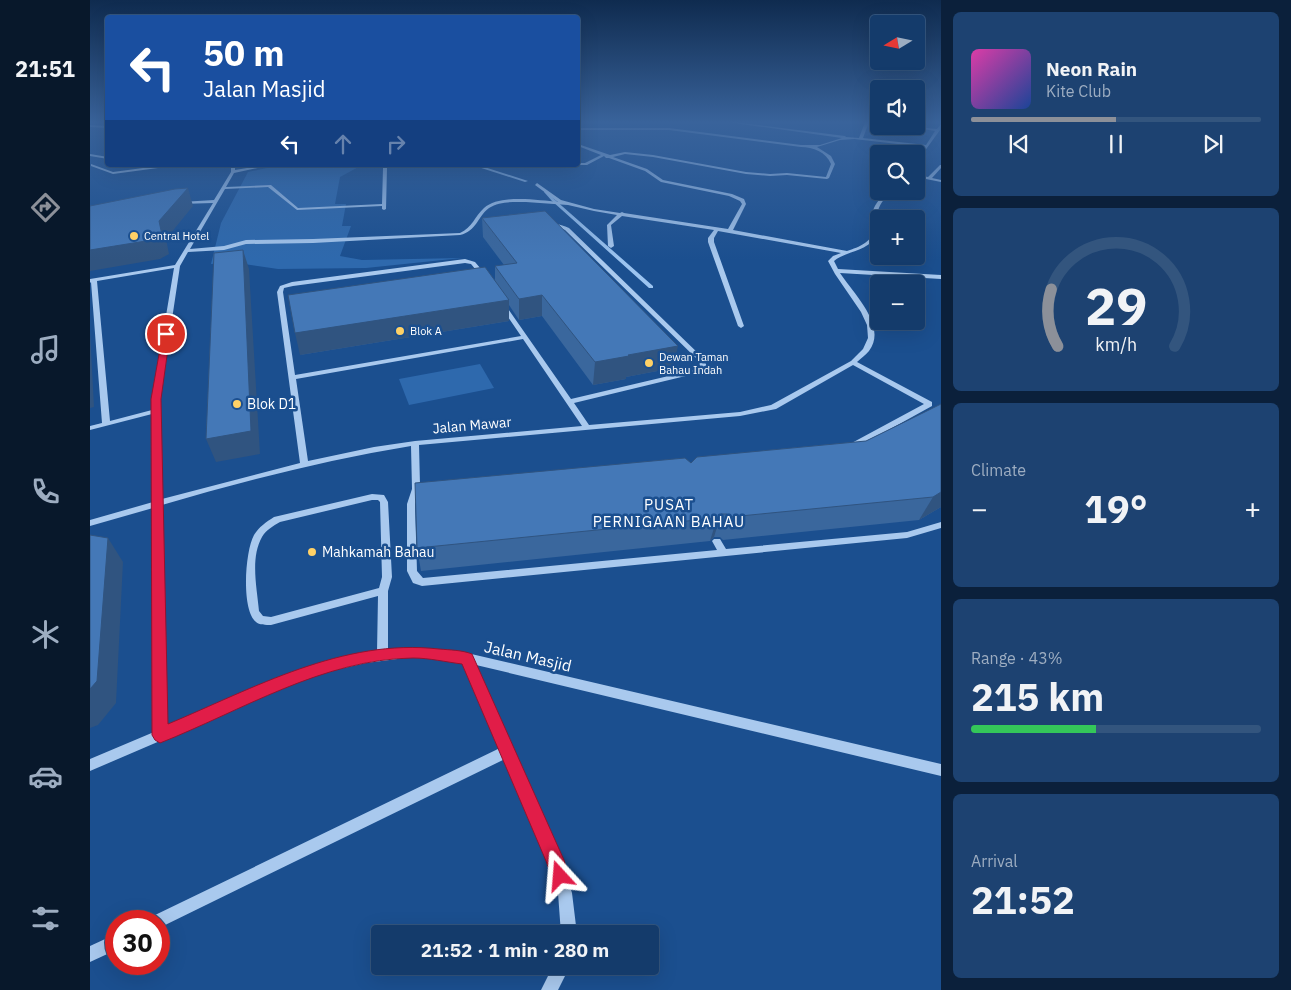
<!DOCTYPE html>
<meta charset="utf-8">
<style>
:root{--surface:#143b6b;--page:#1d4271;--text:#f1f3f6;--muted:#9dadc1;--line:#33557e;--accent:#8c9099}
body{margin:0;font-family:"IBM Plex Sans",sans-serif;background:var(--page);color:var(--text);height:100vh;display:flex;flex-direction:column;font-size:19px;white-space:nowrap}
*{box-sizing:border-box;margin:0}
p{font-size:16px;color:var(--muted)}
.icon{flex:none;width:28px;height:28px;fill:none;stroke:currentColor;stroke-width:2;stroke-linecap:round;stroke-linejoin:round}
.map{position:relative;flex:1;overflow:hidden}
.details{display:flex;flex-direction:column;gap:12px;padding:12px;background:#0b203b;width:350px}
.details>*{flex:none}
.banner{position:absolute;left:15px;top:15px;width:475px;height:152px;border-radius:5px;box-shadow:0 5px 20px #0002,0 0 0 1px var(--line);background:#1a4fa0;color:#fff;overflow:hidden}
.needle{width:32px;rotate:260deg}
.buttons{position:absolute;left:780px;top:15px;display:grid;gap:10px}
.buttons a{display:grid;place-items:center;width:55px;height:55px;border-radius:5px;background:var(--surface);box-shadow:0 5px 20px #0002,0 0 0 1px var(--line);font-size:25px}
.speed{position:absolute;left:15px;top:910px;display:flex;gap:10px;font-size:25px;font-weight:700;text-align:center}
.speed>*{display:grid;place-content:center;width:65px;height:65px;border-radius:50%;background:var(--surface);box-shadow:0 5px 20px #0002,0 0 0 1px var(--line);line-height:1}
.speed .limit{border:8px solid #d22;background:#fff;color:#111}
.pin{position:absolute;display:grid;place-items:center;width:42px;height:42px;color:#fff;margin:-21px;border:2px solid #fff;border-radius:50%;box-shadow:0 1px 5px #0007}
.me{position:absolute;width:55px;margin:-28px;rotate:341deg;stroke-linejoin:round;filter:drop-shadow(0 0 4px #0008)}
.turn{display:flex;align-items:center;gap:18px;height:105px;padding:0 15px;font-size:22px}
.turn .icon{width:65px;height:65px;stroke-width:2.5}
.turn b{display:block;font-size:35px;line-height:42px}
.lanes{display:flex;align-items:center;height:48px;padding:0 15px;background:#0003;justify-content:center;gap:25px;direction:ltr}
.lanes .off{opacity:.35}
.big{font-size:38px;font-weight:700;line-height:1.1}
.details .card{flex:1;display:flex;flex-direction:column;justify-content:center;gap:8px;min-width:0;padding:0 18px;border-radius:8px;background:var(--page)}
.details .dial{align-items:center;gap:0}
.dial svg{height:130px;overflow:visible;fill:none;stroke:var(--line);stroke-width:7;stroke-linecap:round;text-anchor:middle}
.dial text{fill:var(--text);stroke:none}
.song{display:flex;align-items:center;gap:15px}
.cover{width:60px;height:60px;border-radius:8px;background:linear-gradient(135deg,hsl(320 70% 55%),hsl(220 70% 35%))}
.played{height:5px;border-radius:2px;background:linear-gradient(90deg,var(--accent) 50%,var(--line) 50%)}
.keys{display:flex;justify-content:space-around;direction:ltr}
.heat{display:flex;justify-content:space-between;align-items:center;font-size:28px;direction:ltr}
.charge{height:8px;border-radius:4px;background:linear-gradient(90deg,#34c759 43%,var(--line) 0)}
.trip{position:absolute;left:281px;top:925px;width:288px;height:50px;border-radius:5px;background:var(--surface);box-shadow:0 5px 20px #0002,0 0 0 1px var(--line);font-weight:700;line-height:50px;text-align:center}
main{display:flex;flex:1;min-height:0}
.tab-bar{display:flex;flex-direction:column;width:90px;justify-content:space-around;align-items:center;background:#08182b;color:var(--muted)}
.tab-bar .icon{width:35px;height:35px}
.tab-bar .current{color:var(--accent)}
.tab-bar b{font-size:22px;color:var(--text)}
.map>svg:first-child{display:block}
.green{fill:#2e69ad}
.lines{fill:none;stroke-linecap:round;stroke-linejoin:round}
.stream{fill:#9cc4f0;fill-rule:evenodd}
.minor{fill:#a9c9ee;fill-rule:evenodd}
.wall{fill:#3a679d}
.shaded-wall{fill:#305480}
.building{fill:#4478b7;stroke:#305480}
.route{fill:#e11d48;stroke:#92132f}
.poi-dot{fill:#ffd166;stroke:#1b4f8f;stroke-width:2}
.labels{text-anchor:middle;stroke-width:5;stroke-linejoin:round;paint-order:stroke}
.far-poi-label{font-size:11px;fill:#fff;stroke:#1b4f8f;text-anchor:start}
.poi-label{font-size:14px;fill:#fff;stroke:#1b4f8f;text-anchor:start}
.street-label{font-size:14px;fill:#fff;stroke:#1b4f8f}
.neighbourhood-label{font-size:15px;letter-spacing:1px;fill:#fff;stroke:#1b4f8f}
.near-street-label{font-size:16px;fill:#fff;stroke:#1b4f8f}
</style>
<main>
<nav class="tab-bar">
<b>21:51</b>
<svg class="icon current" aria-label="directions" viewBox="0 0 24 24"><path d="M12 3l9 9-9 9-9-9zM9 14v-3h6M13 9l2 2-2 2"/></svg>
<svg class="icon" aria-label="music" viewBox="0 0 24 24"><path d="M9 18V5l10-2v13"/><circle cx="6" cy="18" r="3"/><circle cx="16" cy="16" r="3"/></svg>
<svg class="icon" aria-label="phone" viewBox="0 0 24 24"><path d="M5 4h4l2 5-3 2q2 4 5 5l2-3 5 2v4C11 20 4 13 5 4z"/></svg>
<svg class="icon" aria-label="climate" viewBox="0 0 24 24"><path d="M12 3v18M4 7l16 10M4 17L20 7"/></svg>
<svg class="icon" aria-label="car" viewBox="0 0 24 24"><path d="M5 17H2v-5l4-1 3-4h7l3 4 3 1v5h-3M9 17h6M6 11h13"/><circle cx="7" cy="17" r="2"/><circle cx="17" cy="17" r="2"/></svg>
<svg class="icon" aria-label="filters" viewBox="0 0 24 24"><path d="M4 7h16M4 17h16"/><circle cx="9" cy="7" r="2"/><circle cx="15" cy="17" r="2"/></svg>
</nav>
<div class="map">
<svg width="851" height="990" viewBox="0 0 851 990">
<rect width="100%" height="100%" fill="#1b4f8f"/>
<g class="green">
<polygon points="191,165 272,165 250,177 245,204 256,204 252,226 261,226 250,256 272,260 372,258 276,268 188,269 140,262 121,264 131,223 158,172"/>
<polygon points="390,364 404,388 319,405 309,379"/>
</g>
<g class="lines">
<g class="stream">
<polygon points="382,165 388,165 438,181 435,182"/>
<polygon points="454,190 456,190 464,199 563,286 563,288 559,288 462,201 454,192"/>
</g>
<g class="minor">
<path d="M637 122H645L755 136 756 137 769 138 775 122H779L773 138 836 145 845 131 816 126 847 129 851 124 850 130 826 163V159L834 147 764 139 750 140 727 147 741 156 745 164 739 178 737 179 697 175 680 176 656 174 563 157 535 154 523 157 557 169 573 180 642 194 654 199 656 204 643 230 757 251C769 247 784 242 784 226 783 221 782 216 783 211 785 203 792 197 796 191H801C796 197 790 203 788 211 786 220 791 230 785 238 775 252 756 251 744 261L748 269 851 275V279L750 273C763 293 798 326 779 351 776 355 771 358 767 362L842 402V406L764 449H758L757 447 758 445 834 404 763 365 686 409 650 416 329 445 330 485 334 486 335 488 334 490 330 491 325 504 327 571 333 578 627 550 622 541 624 539H630L636 549 817 532 851 522V528L817 538 332 586 323 583 317 571V504L322 489 321 446C236 460 154 481 72 505L76 727 215 669 256 657 287 652 288 596 181 625C176 625 169 625 166 622 151 610 155 551 164 535 169 527 176 522 184 517L282 494 294 495 298 502 302 577 298 591V650L335 649 377 653 851 764V776L386 665 472 860 482 893 487 934H471L468 893 458 861 415 759 69 928V921H61L63 916 410 748 373 662 335 658H315L276 663 236 672 217 678 0 771V759L64 732 63 508 0 526V520L63 502 62 414 0 430V426L12 423 1 282 0 283V279L85 265 123 203 91 204 89 203 91 202 124 200 141 172V165H145V170L174 165H182L144 173 136 187 181 185 208 208 292 204 293 168 265 165H318L297 168 296 209 294 210 292 209V206L207 210 178 187 135 189 100 249 134 246 156 240 223 239 370 233C382 228 385 216 394 208 410 194 448 200 468 202L445 185 447 183 471 200 504 209 530 213 532 212 534 213 638 229 652 204 650 201 639 196 571 182 555 171 519 158H516L514 156 497 165H487L488 163H495L511 155 488 146V144L520 155 535 152 563 155 656 172 680 174 697 173 736 177 741 164C736 152 723 147 711 147L579 130H488V128H579L711 145H730L752 138ZM436 202 478 205 504 211 527 215 517 225 518 246 521 248 524 246 521 225 532 216 624 230 618 238V242L648 326 651 328 654 326 624 242V238L628 231 751 253 743 256 738 261 745 274 771 312 777 325 778 338 773 349 761 361 681 405 650 412 499 425 484 403 608 373 617 367 614 359 479 228C472 225 463 222 457 226 461 229 469 227 475 230L609 361 610 366 604 370 481 399 414 303 412 302 409 304 431 336 205 375 193 292 194 288 203 286 375 263 381 264 391 276 396 275 385 262 375 259 202 282 190 286 187 292 210 463 72 499 70 399 90 266 98 252 134 250 156 244 223 243 370 235C387 231 387 217 399 208 410 201 424 202 436 202ZM84 268 62 399V410L20 421 7 281ZM433 339 492 426 325 441 284 447 218 461 206 379ZM282 500H288L290 502 292 577 289 588 181 617 173 616 169 611C167 588 160 558 172 537 176 530 183 526 190 522Z"/>
<polygon points="780,122 789,122 789,124"/>
<polygon points="0,125 18,126 18,128 0,127"/>
<polygon points="0,154 18,157 18,159 0,156"/>
<polygon points="1,164 23,172 68,166 124,165 68,168 23,174 1,166"/>
<polygon points="850,165 851,165 851,168 842,178 851,180 851,182 826,177 826,175 838,177"/>
<polygon points="26,934 26,950 0,962 0,946"/>
<polygon points="463,966 480,966 468,990 451,990"/>
</g>
</g>
<g class="wall">
<polygon points="392,218 583,368 536,377 536,379 503,385 452,316 429,320 419,305 419,321 210,355 405,282 405,266 414,265 393,237"/>
<polygon points="851,404 851,507 829,520 633,540 630,537 624,537 620,541 331,571 327,548 601,463 776,441"/>
</g>
<g class="shaded-wall">
<polygon points="98,188 103,206 76,239 79,254 70,259 0,271 0,250 69,221"/>
<polygon points="153,250 159,269 170,454 126,462 116,439"/>
<polygon points="452,295 452,316 429,320 429,299"/>
<polygon points="419,300 419,321 210,355 205,333"/>
<polygon points="0,331 4,407 0,408"/>
<polygon points="588,346 583,368 536,377 536,379 503,385 505,362 538,355"/>
<polygon points="851,492 851,507 829,520 843,497"/>
<polygon points="631,514 624,537 620,541 627,518"/>
<polygon points="18,538 33,562 26,703 8,725 0,728 0,689"/>
</g>
<g class="building">
<polygon points="98,188 69,221 72,235 62,240 0,250 0,206 85,189"/>
<polygon points="455,211 588,346 538,355 539,356 505,362 452,295 429,299 405,266 427,263 392,218"/>
<polygon points="153,250 161,431 116,439 124,253"/>
<polygon points="395,267 419,300 205,333 198,295"/>
<polygon points="851,404 851,492 843,497 640,517 637,514 631,514 627,518 327,548 325,483 595,458 601,463 607,457 776,441"/>
<polygon points="0,535 18,538 7,681 0,689"/>
</g>
<linearGradient id="sky" x2="0" y2="1"><stop stop-color="#0f2b4f"/><stop offset="0.47" stop-color="#39639b"/><stop offset="1" stop-color="#39639b" stop-opacity="0"/></linearGradient>
<rect width="851" height="260" fill="url(#sky)"/>
<path class="route" d="M73 332 80 334 71 399 78 724C164 688 253 638 349 649 360 650 372 650 382 654L474 860 479 876 477 883 470 886 464 883 456 861 372 664C356 662 339 658 323 658 233 659 151 711 70 743L65 740 62 735 61 399Z"/>
<g class="poi-dot">
<circle cx="44" cy="236" r="5"/>
<circle cx="310" cy="331" r="5"/>
<circle cx="559" cy="363" r="5"/>
<circle cx="147" cy="404" r="5"/>
<circle cx="222" cy="552" r="5"/>
</g>
<g class="labels">
<g class="far-poi-label">
<text x="54" y="240">Central Hotel</text>
<text x="320" y="335">Blok A</text>
<text x="569" y="361">Dewan Taman<tspan x="569" dy="13">Bahau Indah</tspan></text>
</g>
<g class="poi-label">
<text x="157" y="409">Blok D1</text>
<text x="232" y="557">Mahkamah Bahau</text>
</g>
<g class="street-label">
<text transform="translate(382 425) rotate(-5)" y="5">Jalan Mawar</text>
</g>
<g class="neighbourhood-label">
<text x="579" y="510">PUSAT<tspan x="579" dy="17">PERNIGAAN BAHAU</tspan></text>
</g>
<g class="near-street-label">
<text transform="translate(438 656) rotate(13)" y="6">Jalan Masjid</text>
</g>
</g>
</svg>
<div class="buttons">
<a><svg class="needle" viewBox="-14 -14 28 28"><path d="M0-13l5 13h-10z" fill="#e53935"/><path d="M0 13l5-13h-10z" fill="#9dadc1"/></svg></a>
<a><svg class="icon" aria-label="sound" viewBox="0 0 24 24"><path d="M4 9h4l5-4v14l-5-4H4zM17 9q2 3 0 6"/></svg></a>
<a><svg class="icon" aria-label="search" viewBox="0 0 24 24"><circle cx="10" cy="10" r="6"/><path d="M15 15l6 6"/></svg></a>
<a>+</a>
<a>−</a>
</div>
<div class="speed"><div class="limit">30</div></div>
<div class="pin" style="left:76px;top:334px;background:#d93025"><svg class="icon" aria-label="arrive" viewBox="0 0 24 24"><path d="M6 21V4h12l-3 4 3 4H6"/></svg></div>
<svg class="me" style="left:470px;top:876px" viewBox="-20 -20 40 40"><path d="M0-17L14 15 0 8-14 15z" fill="#e11d48" stroke="#fff" stroke-width="4"/></svg>
<div class="trip">21:52 · 1 min · 280 m</div>
<div class="banner">
<div class="turn"><svg class="icon" aria-label="left" viewBox="0 0 24 24"><path d="M17 20v-9H6M10 6l-5 5 5 5"/></svg><div><b>50 m</b>Jalan Masjid</div></div>
<div class="lanes"><svg class="icon" aria-label="left" viewBox="0 0 24 24"><path d="M17 20v-9H6M10 6l-5 5 5 5"/></svg><svg class="icon off" aria-label="ahead" viewBox="0 0 24 24"><path d="M12 20V5M6 11l6-6 6 6"/></svg><svg class="icon off" aria-label="right" viewBox="0 0 24 24"><path d="M7 20v-9h11M14 6l5 5-5 5"/></svg></div>
</div>
</div>
<section class="details">
<div class="card">
<div class="song"><i class="cover"></i><div><b>Neon Rain</b><p>Kite Club</p></div></div>
<div class="played"></div>
<div class="keys"><svg class="icon" aria-label="previous" viewBox="0 0 24 24"><path d="M18 5L8 12l10 7zM5 5v14"/></svg><svg class="icon" aria-label="pause" viewBox="0 0 24 24"><path d="M8 5v14M16 5v14"/></svg><svg class="icon" aria-label="next" viewBox="0 0 24 24"><path d="M6 5l10 7-10 7zM19 5v14"/></svg></div>
</div>
<div class="card dial"><svg viewBox="0 0 100 80">
<path d="M14 69A42 42 0 1 1 86 69"/>
<path d="M14 69A42 42 0 0 1 10 34" stroke="#8c9099"/>
<text x="50" y="56" font-size="32" font-weight="700">29</text>
<text x="50" y="72" font-size="11">km/h</text>
</svg></div>
<div class="card"><p>Climate</p>
<div class="heat"><a>−</a><b class="big">19°</b><a>+</a></div>
</div>
<div class="card"><p>Range · 43%</p><b class="big">215 km</b><div class="charge"></div></div>
<div class="card"><p>Arrival</p><b class="big">21:52</b></div>
</section>
</main>
